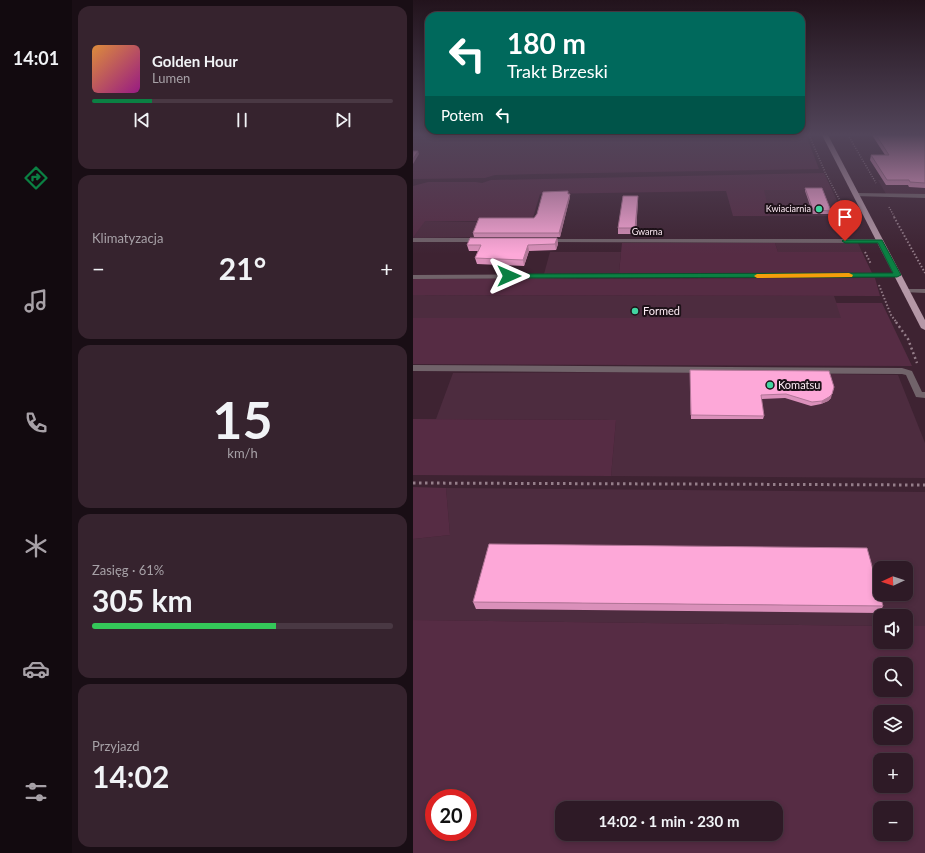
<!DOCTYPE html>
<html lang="pl">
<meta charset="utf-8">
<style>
:root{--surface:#2e1a26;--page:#36232e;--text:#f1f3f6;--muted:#a7a1a7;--line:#493843;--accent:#0b8043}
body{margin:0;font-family:Lato,sans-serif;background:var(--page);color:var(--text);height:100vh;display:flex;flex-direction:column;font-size:15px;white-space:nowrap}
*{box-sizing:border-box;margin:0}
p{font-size:13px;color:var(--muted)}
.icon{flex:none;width:22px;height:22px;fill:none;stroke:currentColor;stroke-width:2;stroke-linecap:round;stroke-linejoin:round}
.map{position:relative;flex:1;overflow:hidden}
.panel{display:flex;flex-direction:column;gap:6px;padding:6px;background:#190e15;width:341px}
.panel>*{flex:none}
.hud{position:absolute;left:12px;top:12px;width:380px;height:122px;border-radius:12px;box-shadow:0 2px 6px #0003,0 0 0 1px var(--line);background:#00695c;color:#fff;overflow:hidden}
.needle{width:26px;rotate:267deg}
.tools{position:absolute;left:460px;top:561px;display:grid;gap:8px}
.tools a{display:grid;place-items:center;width:40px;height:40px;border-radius:8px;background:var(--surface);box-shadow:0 2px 6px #0003,0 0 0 1px var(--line);font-size:20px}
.speed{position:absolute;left:12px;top:789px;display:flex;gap:8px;font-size:20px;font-weight:700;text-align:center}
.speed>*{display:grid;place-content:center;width:52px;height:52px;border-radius:50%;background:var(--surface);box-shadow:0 2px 6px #0003,0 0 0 1px var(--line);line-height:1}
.speed .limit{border:6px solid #d22;background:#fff;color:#111}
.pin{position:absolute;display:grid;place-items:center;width:34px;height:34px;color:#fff;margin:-41px -17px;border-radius:50% 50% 50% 0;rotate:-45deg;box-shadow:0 0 4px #0007}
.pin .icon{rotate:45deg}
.me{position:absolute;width:44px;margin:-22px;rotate:90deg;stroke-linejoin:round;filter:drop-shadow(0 0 3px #0008)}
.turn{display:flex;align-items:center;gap:14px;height:84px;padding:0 16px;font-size:18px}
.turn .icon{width:52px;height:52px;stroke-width:2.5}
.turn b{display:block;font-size:28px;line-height:34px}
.then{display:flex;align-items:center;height:38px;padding:0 16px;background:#0003;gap:8px;font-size:15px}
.big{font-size:30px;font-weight:700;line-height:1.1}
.panel .tile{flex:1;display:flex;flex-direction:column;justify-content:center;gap:6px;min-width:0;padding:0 14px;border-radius:12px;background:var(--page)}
.panel .dial{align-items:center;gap:0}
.dial b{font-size:52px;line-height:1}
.song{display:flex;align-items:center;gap:12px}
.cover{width:48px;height:48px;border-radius:6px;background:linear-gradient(135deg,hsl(30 70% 55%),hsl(310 70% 35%))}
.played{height:4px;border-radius:2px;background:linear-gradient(90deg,var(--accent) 20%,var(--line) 20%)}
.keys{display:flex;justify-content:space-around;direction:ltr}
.heat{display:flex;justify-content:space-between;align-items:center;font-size:22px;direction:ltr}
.charge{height:6px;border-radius:3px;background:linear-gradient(90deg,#34c759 61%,var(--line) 0)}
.trip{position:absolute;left:142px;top:801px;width:228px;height:40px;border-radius:12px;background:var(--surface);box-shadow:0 2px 6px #0003,0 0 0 1px var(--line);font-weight:700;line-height:40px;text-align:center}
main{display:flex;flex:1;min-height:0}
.tab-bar{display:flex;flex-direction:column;width:72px;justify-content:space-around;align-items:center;background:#120a0f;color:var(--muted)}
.tab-bar .icon{width:28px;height:28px}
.tab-bar .active{color:var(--accent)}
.tab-bar b{font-size:18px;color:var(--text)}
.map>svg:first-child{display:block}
.built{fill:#4d2c3f;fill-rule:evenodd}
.green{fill:#562c44;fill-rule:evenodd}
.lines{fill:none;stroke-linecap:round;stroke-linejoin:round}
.path-far3{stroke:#957e8a;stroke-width:1.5;stroke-dasharray:1 1.5;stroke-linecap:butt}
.path-far2{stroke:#957e8a;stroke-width:2;stroke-dasharray:1.5 2;stroke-linecap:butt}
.path-far1{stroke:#957e8a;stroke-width:2.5;stroke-dasharray:2 3;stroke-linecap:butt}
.path{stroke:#957e8a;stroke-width:3;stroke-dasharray:2.5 3.5;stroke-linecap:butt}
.service{fill:#71636a;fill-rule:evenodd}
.minor{fill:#71636a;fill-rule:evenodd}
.primary{fill:#b598a7;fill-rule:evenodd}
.wall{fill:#da90ba}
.shaded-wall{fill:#b17697}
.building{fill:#fda8d8;stroke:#b17697}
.route{fill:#0b8043;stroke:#07532c}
.slow{fill:#f59e0b}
.poi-dot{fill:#42d4a1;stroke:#1d1118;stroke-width:1.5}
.labels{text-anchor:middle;stroke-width:4;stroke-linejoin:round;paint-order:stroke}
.far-poi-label{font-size:9px;fill:#fdebf4;stroke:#1d1118;text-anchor:end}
.far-street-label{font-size:9px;fill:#fdebf4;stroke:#1d1118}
.poi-label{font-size:11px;fill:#fdebf4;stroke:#1d1118;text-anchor:start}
</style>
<main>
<nav class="tab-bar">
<b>14:01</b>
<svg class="icon active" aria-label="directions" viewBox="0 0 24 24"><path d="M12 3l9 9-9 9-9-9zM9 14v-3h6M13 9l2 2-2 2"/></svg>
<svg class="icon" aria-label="music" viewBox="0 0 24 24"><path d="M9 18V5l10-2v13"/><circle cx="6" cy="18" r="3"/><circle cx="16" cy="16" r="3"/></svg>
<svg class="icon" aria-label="phone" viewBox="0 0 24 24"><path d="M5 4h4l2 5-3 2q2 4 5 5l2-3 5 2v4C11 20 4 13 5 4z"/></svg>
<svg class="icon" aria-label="climate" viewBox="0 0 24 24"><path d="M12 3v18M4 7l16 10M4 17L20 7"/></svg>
<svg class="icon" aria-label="car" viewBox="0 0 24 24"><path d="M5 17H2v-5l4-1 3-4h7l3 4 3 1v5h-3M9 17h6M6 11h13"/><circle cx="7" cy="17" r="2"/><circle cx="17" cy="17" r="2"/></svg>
<svg class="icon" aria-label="filters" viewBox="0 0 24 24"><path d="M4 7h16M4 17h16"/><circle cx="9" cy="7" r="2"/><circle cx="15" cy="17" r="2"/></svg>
</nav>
<section class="panel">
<div class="tile">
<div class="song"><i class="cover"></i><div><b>Golden Hour</b><p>Lumen</p></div></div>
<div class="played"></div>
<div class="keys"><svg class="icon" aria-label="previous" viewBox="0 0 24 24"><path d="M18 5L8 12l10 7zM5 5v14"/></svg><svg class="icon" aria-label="pause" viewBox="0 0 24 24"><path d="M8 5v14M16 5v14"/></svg><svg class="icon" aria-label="next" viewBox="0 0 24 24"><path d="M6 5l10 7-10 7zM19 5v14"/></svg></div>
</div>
<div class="tile"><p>Klimatyzacja</p>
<div class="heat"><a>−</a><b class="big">21°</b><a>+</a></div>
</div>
<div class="tile dial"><b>15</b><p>km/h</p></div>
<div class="tile"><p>Zasięg · 61%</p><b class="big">305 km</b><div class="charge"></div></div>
<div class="tile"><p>Przyjazd</p><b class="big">14:02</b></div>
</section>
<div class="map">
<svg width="512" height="853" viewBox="0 0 512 853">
<rect width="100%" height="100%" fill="#3e2332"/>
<g class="built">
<polygon points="465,180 512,181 512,194 473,194"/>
<polygon points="350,190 419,190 431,216 357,216"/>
<polygon points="11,221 67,222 61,237 0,238"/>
<polygon points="362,243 445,243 449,252 365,252"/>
<polygon points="137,252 208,252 206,273 131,274"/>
<polygon points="0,295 421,296 429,318 0,318"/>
<polygon points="277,372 485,375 512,443 512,478 198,476 203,420 23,419 40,373"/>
<path d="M33 488 512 492V626H493V616H467V626L0 620V539L37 535ZM467 568H493V594H467Z"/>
</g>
<g class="green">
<polygon points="0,135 393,135 406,169 123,174 82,175 72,178 0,179"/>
<polygon points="411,173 419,190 351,190 357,216 320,216 313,191 127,194 119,221 12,221 0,238 0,186 15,182 63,182 69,183 78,180"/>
<polygon points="209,243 362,243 365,252 449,252 459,273 206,273"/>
<polygon points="462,278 467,296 0,295 0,279"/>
<polygon points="423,303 469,303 499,366 0,364 0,318 428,318"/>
<polygon points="0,419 203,420 198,476 0,475"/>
<polygon points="0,487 33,488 37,535 0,539"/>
<path d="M0 620 467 626V642H493V626H512V853H0ZM467 664H493V690H467ZM467 712H493V738H467ZM467 760H493V786H467ZM21 798H55V832H21ZM149 808H363V834H149ZM467 808H493V834H467Z"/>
</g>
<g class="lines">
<g class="path-far3">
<polyline points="396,135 412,172 436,218"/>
<polyline points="435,135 463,183"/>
<polyline points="476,207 482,218"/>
</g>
<g class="path-far2">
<polyline points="436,217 442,229"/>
<polyline points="481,217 512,273"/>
<polyline points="452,252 458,264"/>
<polyline points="466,285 478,315 484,323"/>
</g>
<polyline class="path-far1" points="483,322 495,339 504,363"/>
<polyline class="path" points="0,483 512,485"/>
<g class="service">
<polygon points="443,193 512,194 512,198 441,196 441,194"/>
<polygon points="484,273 486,274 486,276 0,279 0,275"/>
<polygon points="492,289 512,289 512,293 490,292 489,291"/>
<polygon points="0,365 489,368 499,371 509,392 512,392 512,398 503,397 493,375 489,374 0,371"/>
</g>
<g class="minor">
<polygon points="0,238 70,238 73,240 70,242 0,242"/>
<polygon points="132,239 467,239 470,241 467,243 130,242 129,241"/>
</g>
<polygon class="primary" points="409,135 415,135 512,320 512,330 508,328"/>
</g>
<g class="wall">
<polygon points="459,135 512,135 512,188 496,187 495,185 473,185 457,160 458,155 472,155"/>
<polygon points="392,188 418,211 417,214 400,214 392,191"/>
<polygon points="156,194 157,194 157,197 147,237 61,237 60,233 121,218"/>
<polygon points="225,196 223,234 205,234 205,228"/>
<polygon points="144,238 145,244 143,250 116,251 111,266 64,264 62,258 65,251 56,251 54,245"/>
<polygon points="277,374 418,398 415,401 408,404 398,406 372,398 348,399 351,416 350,419 278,419"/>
<polygon points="60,602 470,606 467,613 63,609"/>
</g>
<g class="shaded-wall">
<polygon points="5,151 6,154 0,164 0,159"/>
<polygon points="157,194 157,197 147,237 146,233"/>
<polygon points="225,196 225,201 223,234 222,228"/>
<polygon points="144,238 145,244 143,250 142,244"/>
<polygon points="115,245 116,251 111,266 110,260"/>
<polygon points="421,387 418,398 415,401 408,404 409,401"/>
</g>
<g class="building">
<polygon points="463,135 512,135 512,183 497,182 496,180 474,180 458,155 476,155"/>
<polygon points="0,151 5,151 0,159"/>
<polygon points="392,188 409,188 418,211 400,210"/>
<polygon points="155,191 155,194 157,194 146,233 60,233 66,218 121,218 124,214 130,192"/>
<polygon points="210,196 225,196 222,228 205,228"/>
<polygon points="57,238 144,238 142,244 115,245 110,260 62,258 68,245 54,245"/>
<polygon points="277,370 416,371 421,387 419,394 416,397 409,401 399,402 373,394 348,395 351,416 278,415"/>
<polygon points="76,544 454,548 470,606 60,602"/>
</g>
<linearGradient id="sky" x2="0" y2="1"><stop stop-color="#22131c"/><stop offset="0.53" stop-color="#52455a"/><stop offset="1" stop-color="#52455a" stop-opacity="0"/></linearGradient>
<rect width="512" height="254" fill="url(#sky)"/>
<polygon class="route" points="430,240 469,240 488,275 484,277 96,278 92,276 96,274 480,273 465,243 432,243 429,241"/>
<polygon class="slow" points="436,273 440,275 439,277 344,278 341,276 344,274"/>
<g class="poi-dot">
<circle cx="406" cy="209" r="4"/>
<circle cx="222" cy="311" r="4"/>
<circle cx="357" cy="385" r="4"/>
</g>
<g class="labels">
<g class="far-poi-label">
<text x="398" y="212">Kwiaciarnia</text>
</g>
<g class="far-street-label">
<text x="234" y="235">Gwarna</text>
</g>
<g class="poi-label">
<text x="230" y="315">Formed</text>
<text x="365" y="389">Komatsu</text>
</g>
</g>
</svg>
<div class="tools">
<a><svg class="needle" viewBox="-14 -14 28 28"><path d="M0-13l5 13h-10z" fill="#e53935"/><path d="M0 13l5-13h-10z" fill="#a7a1a7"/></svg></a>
<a><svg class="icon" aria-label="sound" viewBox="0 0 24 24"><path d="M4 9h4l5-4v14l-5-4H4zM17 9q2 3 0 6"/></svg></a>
<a><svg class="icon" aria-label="search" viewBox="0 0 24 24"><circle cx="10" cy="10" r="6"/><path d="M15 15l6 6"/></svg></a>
<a><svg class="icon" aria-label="layers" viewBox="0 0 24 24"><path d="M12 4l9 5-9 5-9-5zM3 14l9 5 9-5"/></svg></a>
<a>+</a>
<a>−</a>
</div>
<div class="speed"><div class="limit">20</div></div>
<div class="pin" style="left:432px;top:241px;background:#d93025"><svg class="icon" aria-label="arrive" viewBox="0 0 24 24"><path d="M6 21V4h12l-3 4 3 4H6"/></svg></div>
<svg class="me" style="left:96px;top:276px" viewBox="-20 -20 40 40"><path d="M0-17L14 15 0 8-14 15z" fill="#0b8043" stroke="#fff" stroke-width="4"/></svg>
<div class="trip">14:02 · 1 min · 230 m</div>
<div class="hud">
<div class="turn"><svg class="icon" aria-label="left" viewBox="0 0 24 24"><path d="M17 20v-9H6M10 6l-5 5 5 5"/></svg><div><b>180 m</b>Trakt Brzeski</div></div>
<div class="then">Potem<svg class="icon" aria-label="left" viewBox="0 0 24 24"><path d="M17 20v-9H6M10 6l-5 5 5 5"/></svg></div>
</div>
</div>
</main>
